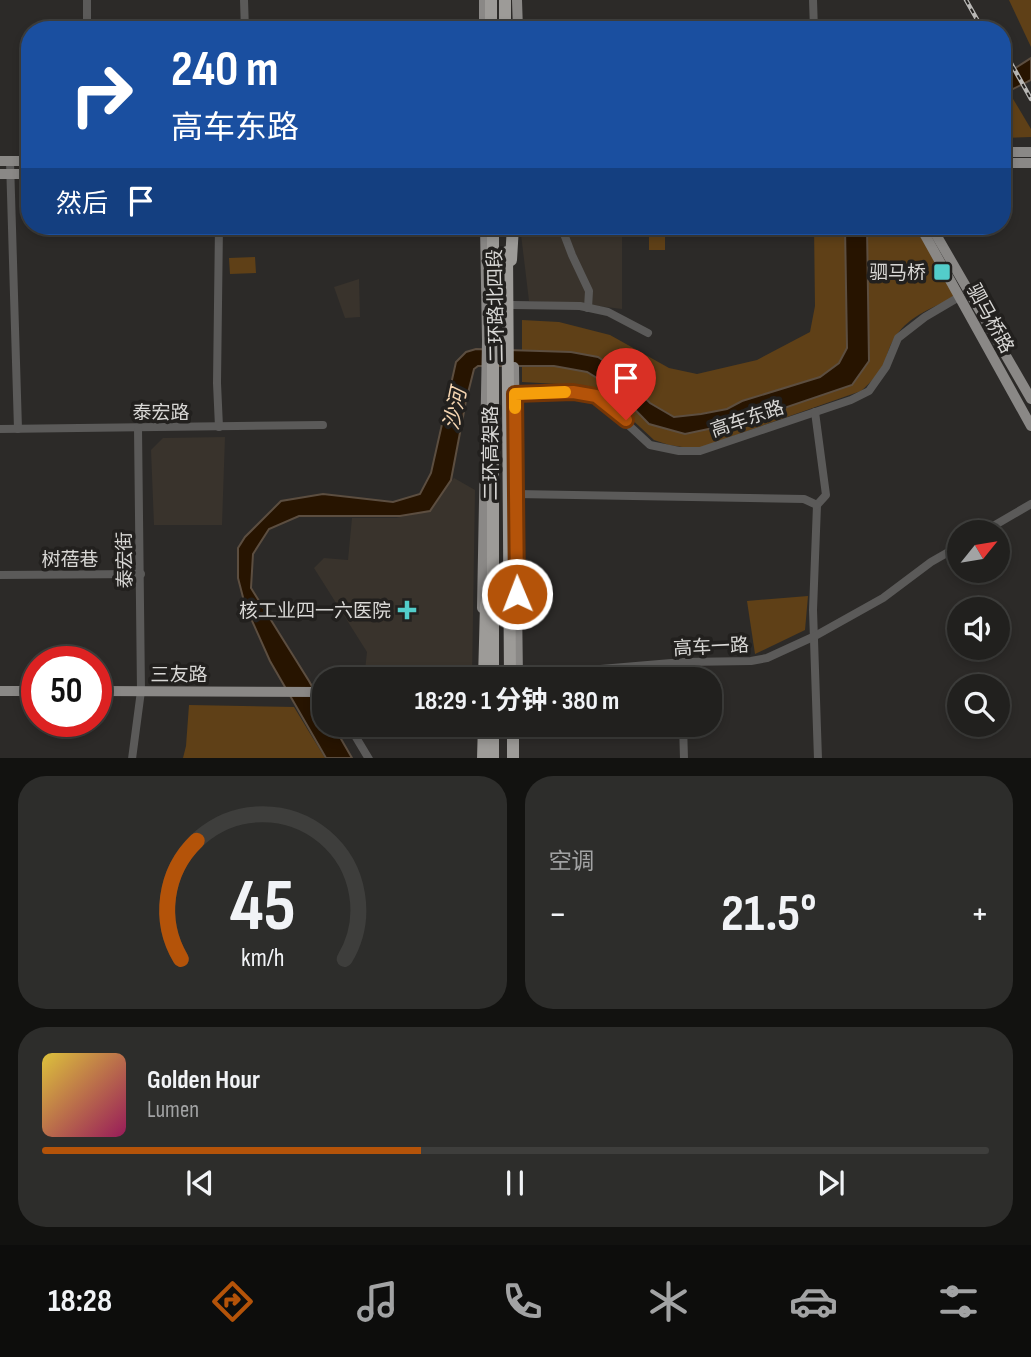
<!DOCTYPE html>
<html lang="zh">
<meta charset="utf-8">
<style>
:root{--surface:#21201e;--page:#2d2d2b;--text:#f1f3f6;--muted:#a2a3a4;--line:#3e3e3c;--accent:#b45309}
body{margin:0;font-family:"Sofia Sans Condensed","Noto Sans SC",sans-serif;background:var(--page);color:var(--text);height:100vh;display:flex;flex-direction:column;font-size:26px;white-space:nowrap}
*{box-sizing:border-box;margin:0}
p{font-size:23px;color:var(--muted)}
.icon{flex:none;width:38px;height:38px;fill:none;stroke:currentColor;stroke-width:2;stroke-linecap:round;stroke-linejoin:round}
.map{position:relative;height:758px;overflow:hidden}
.sheet{display:flex;flex-direction:column;gap:18px;padding:18px;background:#121210;flex:1}
.sheet>*{flex:none}
.top-card{position:absolute;left:21px;top:21px;width:990px;height:214px;border-radius:28px;box-shadow:0 4px 10px #0003,0 0 0 2px var(--line);background:#1a4fa0;color:#fff;overflow:hidden}
.needle{width:46px;rotate:60deg}
.controls{position:absolute;left:947px;top:520px;display:grid;gap:14px}
.controls a{display:grid;place-items:center;width:63px;height:63px;border-radius:50%;background:var(--surface);box-shadow:0 4px 10px #0003,0 0 0 2px var(--line);font-size:35px}
.speed{position:absolute;left:21px;top:646px;display:flex;gap:14px;font-size:35px;font-weight:700;text-align:center}
.speed>*{display:grid;place-content:center;width:91px;height:91px;border-radius:50%;background:var(--surface);box-shadow:0 4px 10px #0003,0 0 0 2px var(--line);line-height:1}
.speed .limit{border:10px solid #d22;background:#fff;color:#111}
.pin{position:absolute;display:grid;place-items:center;width:60px;height:60px;color:#fff;margin:-72px -30px;border-radius:50% 50% 50% 0;rotate:-45deg;box-shadow:0 0 7px #0007}
.pin .icon{rotate:45deg}
.me{position:absolute;width:77px;margin:-38px;rotate:359deg;stroke-linejoin:round;filter:drop-shadow(0 0 5px #0008)}
.turn{display:flex;align-items:center;gap:24px;height:147px;padding:0 35px;font-size:32px}
.turn .icon{width:91px;height:91px;stroke-width:2.5}
.turn b{display:block;font-size:49px;line-height:60px}
.then{display:flex;align-items:center;height:66px;padding:0 35px;background:#0003;gap:14px;font-size:26px}
.big{font-size:52px;font-weight:700;line-height:1.1}
.sheet .widget{flex:1;display:flex;flex-direction:column;justify-content:center;gap:10px;min-width:0;padding:0 24px;border-radius:28px;background:var(--page)}
.sheet .dial{align-items:center;gap:0}
.dial svg{height:182px;overflow:visible;fill:none;stroke:var(--line);stroke-width:7;stroke-linecap:round;text-anchor:middle}
.dial text{fill:var(--text);stroke:none}
.song{display:flex;align-items:center;gap:21px}
.cover{width:84px;height:84px;border-radius:10px;background:linear-gradient(135deg,hsl(50 70% 55%),hsl(330 70% 35%))}
.played{height:7px;border-radius:4px;background:linear-gradient(90deg,var(--accent) 40%,var(--line) 40%)}
.keys{display:flex;justify-content:space-around;direction:ltr}
.heat{display:flex;justify-content:space-between;align-items:center;font-size:38px;direction:ltr}
.sheet .tiles{flex:1;display:grid;gap:18px;grid-template-columns:1fr 1fr}
.widget:last-child{grid-column:span 2}
.trip{position:absolute;left:312px;top:667px;width:410px;height:70px;border-radius:28px;background:var(--surface);box-shadow:0 4px 10px #0003,0 0 0 2px var(--line);font-weight:700;line-height:70px;text-align:center}
.tabs{display:flex;height:112px;justify-content:space-around;align-items:center;background:#0d0d0c;color:var(--muted)}
.tabs .icon{width:49px;height:49px}
.tabs .active{color:var(--accent)}
.tabs b{font-size:32px;color:var(--text)}
.map>svg:first-child{display:block}
.built{fill:#39332c}
.green{fill:#5f4017}
.water{fill:#271400;stroke:#5c4e40;stroke-width:2}
.lines{fill:none;stroke-linecap:round;stroke-linejoin:round}
.minor{stroke:#5b5a59;stroke-width:8}
.major{stroke:#8a8886;stroke-width:10}
.highway{stroke:#9d9b98;stroke-width:12}
.rail-casing{stroke:#b8b7b5;stroke-width:4.5}
.rail{stroke:#22201e;stroke-width:2;stroke-dasharray:5;stroke-linecap:butt}
.highway-bridge{stroke:#9d9b98;stroke-width:12}
.route-casing{stroke:#753606;stroke-width:18}
.route{stroke:#b45309;stroke-width:12}
.slow{stroke:#f59e0b;stroke-width:12}
.poi-dot{fill:#53cdca;stroke:#22201e;stroke-width:2.5}
.labels{text-anchor:middle;stroke-width:7;stroke-linejoin:round;paint-order:stroke}
.poi-label{font-size:19px;fill:#d8d7d5;stroke:#22201e;text-anchor:end}
.street-label{font-size:19px;fill:#d8d7d5;stroke:#22201e}
.water-label{font-size:21px;font-style:italic;fill:#f5d5b1;stroke:#22201e}
</style>
<div class="map">
<svg width="1031" height="759" viewBox="0 0 1031 759">
<rect width="100%" height="100%" fill="#2c2a28"/>
<g class="built">
<polygon points="520,226 622,226 622,309 582,304 529,301"/>
<polygon points="359,279 360,317 345,318 334,287"/>
<polygon points="225,437 222,525 154,525 151,450 163,438"/>
<polygon points="454,478 475,490 472,679 364,679 367,652 314,568 324,558 348,560 352,518 396,518 416,514 436,500"/>
</g>
<g class="green">
<polygon points="1009,0 1031,0 1031,47"/>
<polygon points="1003,82 1031,129 1031,137 1003,138"/>
<rect x="649" y="226" width="16" height="24"/>
<path d="M814 226H915L955 297C934 307 909 316 896 336 890 344 888 352 885 361 879 374 871 382 861 391L702 447 689 448 669 445 654 440 600 390 576 385 522 382V320L559 322 610 335 669 368 697 374 757 360 810 332 815 306Z"/>
<polygon points="255,257 256,273 230,274 229,258"/>
<polygon points="808,596 805,630 755,654 747,601"/>
<polygon points="189,705 294,707 325,758 183,758 186,746"/>
</g>
<g class="water">
<polygon points="1031,58 1031,80 1003,94 1003,76"/>
<polygon points="845,226 867,226 869,361 852,385 746,421 685,434 649,424 615,389 587,372 554,366 478,366 474,369 466,401 451,480 430,511 400,516 299,516 269,529 253,554 251,588 309,681 324,708 324,724 333,725 352,758 326,758 270,661 245,605 238,578 238,548 245,537 281,501 323,494 393,502 420,494 431,473 456,362 466,352 476,349 571,352 598,357 617,370 650,403 674,417 701,414 727,409 742,401 820,377 839,363 847,348"/>
</g>
<g class="lines">
<g class="minor">
<polyline points="244,0 245,30"/>
<polyline points="813,0 814,30"/>
<polyline points="87,30 87,0"/>
<polyline points="10,161 18,429"/>
<polyline points="219,226 217,383 219,427"/>
<polyline points="561,226 572,255 589,291 588,308"/>
<polyline points="513,305 580,306 608,312 648,333"/>
<polyline points="515,394 573,392 596,395 650,445 679,451 700,451 851,400 869,391 886,367 898,338 925,317 959,297"/>
<polyline points="815,412 826,495 817,505 813,610 818,759"/>
<polyline points="0,429 323,425"/>
<polyline points="516,494 804,499 817,505"/>
<polyline points="983,532 1031,504"/>
<polyline points="0,575 141,574"/>
<polyline points="683,662 683,679"/>
<polyline points="518,676 683,662 751,661 767,658 815,636 883,598 931,562 959,546"/>
<polyline points="348,724 369,759"/>
<polyline points="683,724 684,759"/>
<polyline points="132,759 141,691 138,428"/>
</g>
<g class="major">
<polyline points="517,0 518,30"/>
<polyline points="484,30 484,0"/>
<polyline points="1003,152 1031,152"/>
<polyline points="0,161 30,161"/>
<polyline points="1003,163 1031,163"/>
<polyline points="0,174 30,174"/>
<polyline points="920,226 1031,426"/>
<polyline points="931,226 1031,399"/>
<polyline points="514,367 518,679"/>
<polyline points="482,608 487,341 485,226"/>
<polyline points="0,691 37,691"/>
<polyline points="96,691 324,692"/>
</g>
<g class="highway">
<polyline points="491,0 491,30"/>
<polyline points="505,0 505,30"/>
<polyline points="493,226 493,254"/>
<polyline points="484,679 486,605 491,587"/>
<polyline points="493,724 493,759"/>
<polyline points="483,759 484,724"/>
<polyline points="513,759 513,724"/>
</g>
<defs>
<g id="rail">
<polyline points="966,0 983,30"/>
<polyline points="1003,49 1031,99"/>
</g>
</defs>
<use href="#rail" class="rail-casing"/>
<use href="#rail" class="rail"/>
<g class="highway-bridge">
<polyline points="507,252 510,679"/>
<polyline points="511,260 513,226"/>
<polyline points="493,679 493,254"/>
</g>
</g>
<g class="lines">
<defs>
<polyline id="route" points="517,594 515,394 573,392 596,396 626,420"/>
</defs>
<use href="#route" class="route-casing"/>
<use href="#route" class="route"/>
<polyline class="slow" points="515,408 515,394 565,392"/>
</g>
<g class="poi-dot">
<rect x="933" y="263" width="18" height="18" rx="3.5"/>
<path d="M403.5 599.5h7v7h7v7h-7v7h-7v-7h-7v-7h7z"/>
</g>
<g class="labels">
<g class="poi-label">
<text x="926" y="279">驷马桥</text>
<text x="391" y="617">核工业四一六医院</text>
</g>
<g class="street-label">
<text transform="translate(495 306) rotate(-91)" y="7">二环路北四段</text>
<text transform="translate(991 318) rotate(61)" y="7">驷马桥路</text>
<text x="161" y="419">泰宏路</text>
<text transform="translate(747 418) rotate(-19)" y="7">高车东路</text>
<text transform="translate(490 453) rotate(-90)" y="7">二环高架路</text>
<text x="70" y="566">树蓓巷</text>
<text transform="translate(124 560) rotate(-91)" y="7">泰宏街</text>
<text transform="translate(711 646) rotate(-3)" y="7">高车一路</text>
<text x="179" y="681">三友路</text>
</g>
<g class="water-label">
<text transform="translate(455 409) rotate(-78)" y="7">沙河</text>
</g>
</g>
</svg>
<div class="controls">
<a><svg class="needle" viewBox="-14 -14 28 28"><path d="M0-13l5 13h-10z" fill="#e53935"/><path d="M0 13l5-13h-10z" fill="#a2a3a4"/></svg></a>
<a><svg class="icon" aria-label="sound" viewBox="0 0 24 24"><path d="M4 9h4l5-4v14l-5-4H4zM17 9q2 3 0 6"/></svg></a>
<a><svg class="icon" aria-label="search" viewBox="0 0 24 24"><circle cx="10" cy="10" r="6"/><path d="M15 15l6 6"/></svg></a>
</div>
<div class="speed"><div class="limit">50</div></div>
<div class="pin" style="left:626px;top:420px;background:#d93025"><svg class="icon" aria-label="arrive" viewBox="0 0 24 24"><path d="M6 21V4h12l-3 4 3 4H6"/></svg></div>
<svg class="me" style="left:517px;top:594px" viewBox="-20 -20 40 40"><circle r="17" fill="#b45309" stroke="#fff" stroke-width="3"/><path d="M0-11L8 9 0 5-8 9z" fill="#fff"/></svg>
<div class="trip">18:29 · 1 分钟 · 380 m</div>
<div class="top-card">
<div class="turn"><svg class="icon" aria-label="right" viewBox="0 0 24 24"><path d="M7 20v-9h11M14 6l5 5-5 5"/></svg><div><b>240 m</b>高车东路</div></div>
<div class="then">然后<svg class="icon" aria-label="arrive" viewBox="0 0 24 24"><path d="M6 21V4h12l-3 4 3 4H6"/></svg></div>
</div>
</div>
<section class="sheet">
<div class="tiles">
<div class="widget dial"><svg viewBox="0 0 100 80">
<path d="M14 69A42 42 0 1 1 86 69"/>
<path d="M14 69A42 42 0 0 1 21 17" stroke="#b45309"/>
<text x="50" y="56" font-size="32" font-weight="700">45</text>
<text x="50" y="72" font-size="11">km/h</text>
</svg></div>
<div class="widget"><p>空调</p>
<div class="heat"><a>−</a><b class="big">21.5°</b><a>+</a></div>
</div>
<div class="widget">
<div class="song"><i class="cover"></i><div><b>Golden Hour</b><p>Lumen</p></div></div>
<div class="played"></div>
<div class="keys"><svg class="icon" aria-label="previous" viewBox="0 0 24 24"><path d="M18 5L8 12l10 7zM5 5v14"/></svg><svg class="icon" aria-label="pause" viewBox="0 0 24 24"><path d="M8 5v14M16 5v14"/></svg><svg class="icon" aria-label="next" viewBox="0 0 24 24"><path d="M6 5l10 7-10 7zM19 5v14"/></svg></div>
</div>
</div>
</section>
<nav class="tabs">
<b>18:28</b>
<svg class="icon active" aria-label="directions" viewBox="0 0 24 24"><path d="M12 3l9 9-9 9-9-9zM9 14v-3h6M13 9l2 2-2 2"/></svg>
<svg class="icon" aria-label="music" viewBox="0 0 24 24"><path d="M9 18V5l10-2v13"/><circle cx="6" cy="18" r="3"/><circle cx="16" cy="16" r="3"/></svg>
<svg class="icon" aria-label="phone" viewBox="0 0 24 24"><path d="M5 4h4l2 5-3 2q2 4 5 5l2-3 5 2v4C11 20 4 13 5 4z"/></svg>
<svg class="icon" aria-label="climate" viewBox="0 0 24 24"><path d="M12 3v18M4 7l16 10M4 17L20 7"/></svg>
<svg class="icon" aria-label="car" viewBox="0 0 24 24"><path d="M5 17H2v-5l4-1 3-4h7l3 4 3 1v5h-3M9 17h6M6 11h13"/><circle cx="7" cy="17" r="2"/><circle cx="17" cy="17" r="2"/></svg>
<svg class="icon" aria-label="filters" viewBox="0 0 24 24"><path d="M4 7h16M4 17h16"/><circle cx="9" cy="7" r="2"/><circle cx="15" cy="17" r="2"/></svg>
</nav>
